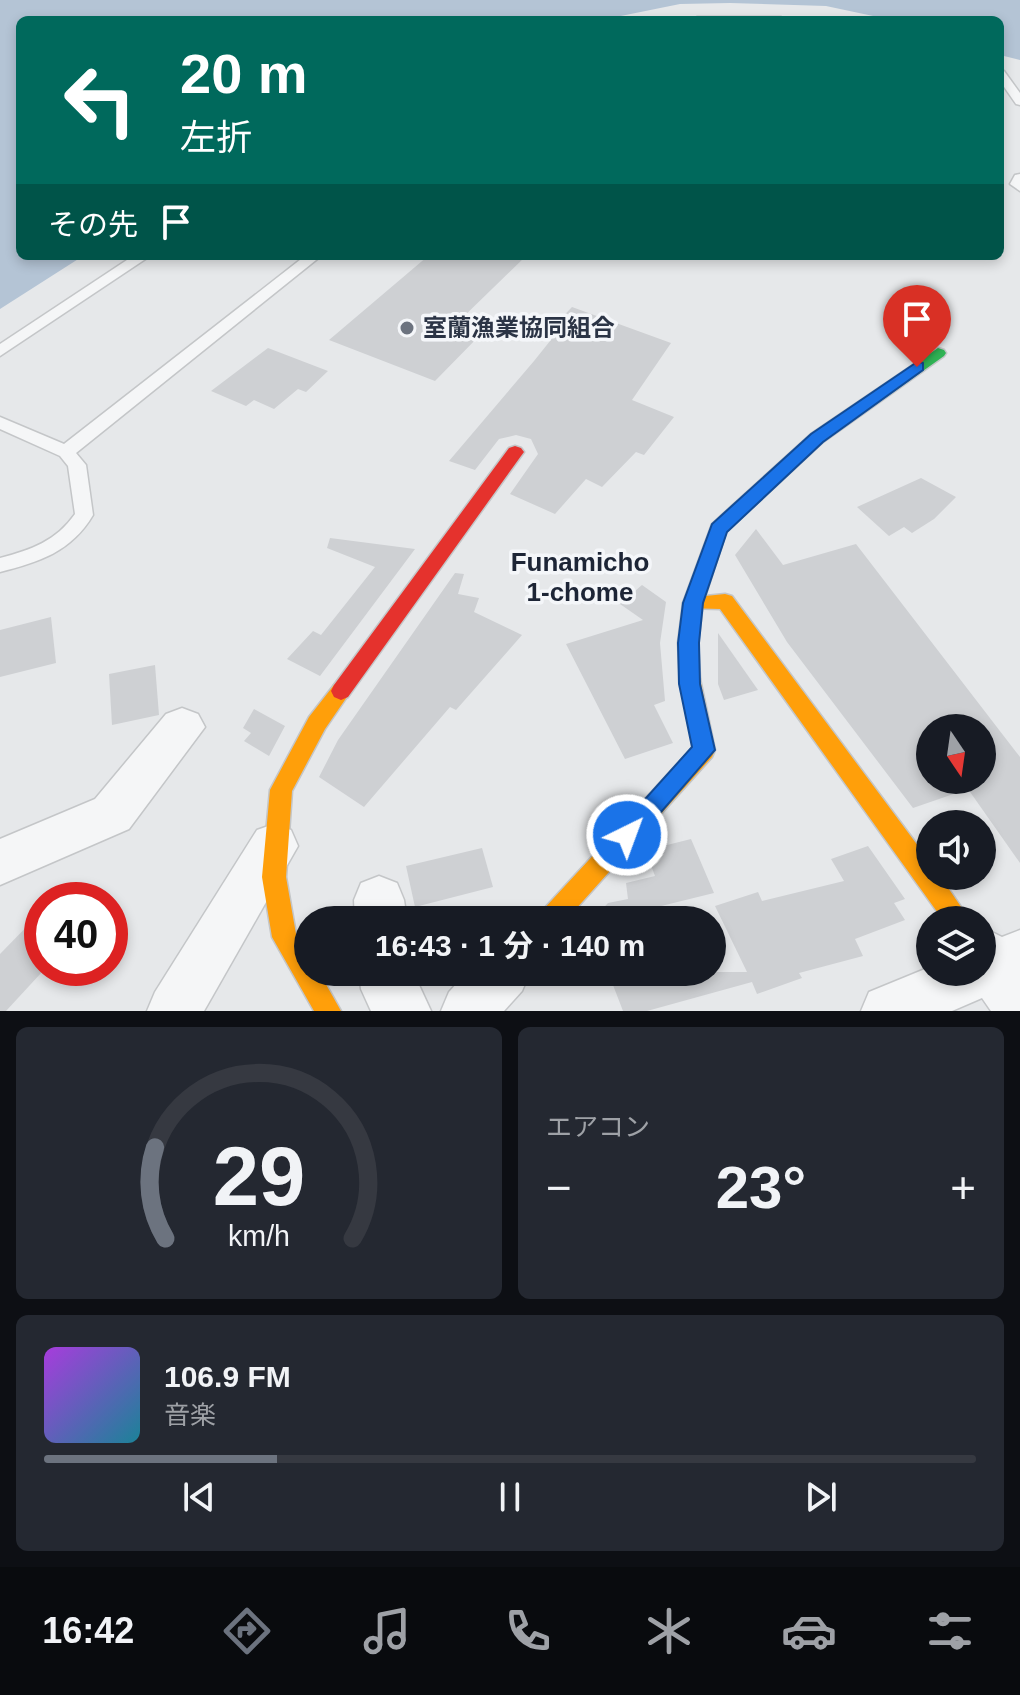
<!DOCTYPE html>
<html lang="ja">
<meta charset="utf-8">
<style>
:root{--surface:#171b24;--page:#242831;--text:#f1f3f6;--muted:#9ea1a6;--line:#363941;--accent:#6c737f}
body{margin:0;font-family:Helvetica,"Noto Sans JP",sans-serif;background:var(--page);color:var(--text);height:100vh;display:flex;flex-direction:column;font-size:30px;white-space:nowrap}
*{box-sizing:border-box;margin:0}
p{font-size:26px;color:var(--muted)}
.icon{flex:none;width:44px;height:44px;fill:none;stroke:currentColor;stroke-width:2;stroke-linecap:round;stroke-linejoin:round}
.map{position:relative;height:1011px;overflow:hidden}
.side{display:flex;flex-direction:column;gap:16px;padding:16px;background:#0d0f14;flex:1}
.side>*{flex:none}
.banner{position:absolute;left:16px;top:16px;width:988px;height:244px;border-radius:12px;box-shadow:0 4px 12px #0003;background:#00695c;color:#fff;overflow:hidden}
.needle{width:52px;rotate:167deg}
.buttons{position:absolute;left:916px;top:714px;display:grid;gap:16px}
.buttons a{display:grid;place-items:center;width:80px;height:80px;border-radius:50%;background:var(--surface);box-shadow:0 4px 12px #0003;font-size:40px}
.speed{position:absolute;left:24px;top:882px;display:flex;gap:16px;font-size:40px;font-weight:700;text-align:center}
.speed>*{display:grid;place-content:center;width:104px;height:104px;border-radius:50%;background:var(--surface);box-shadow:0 4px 12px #0003;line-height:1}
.speed .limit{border:12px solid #d22;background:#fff;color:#111}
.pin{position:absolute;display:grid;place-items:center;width:68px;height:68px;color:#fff;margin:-82px -34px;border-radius:50% 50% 50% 0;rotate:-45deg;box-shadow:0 0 8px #0007}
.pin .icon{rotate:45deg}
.me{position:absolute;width:88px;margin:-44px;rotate:42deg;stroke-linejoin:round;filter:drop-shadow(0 0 6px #0008)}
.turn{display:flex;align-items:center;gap:28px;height:168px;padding:0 32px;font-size:36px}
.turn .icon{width:104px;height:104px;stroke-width:2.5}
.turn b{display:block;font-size:56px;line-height:68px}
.then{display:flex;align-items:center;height:76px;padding:0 32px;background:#0003;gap:16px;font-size:30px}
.big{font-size:60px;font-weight:700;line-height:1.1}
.side .widget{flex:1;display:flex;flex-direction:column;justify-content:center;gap:12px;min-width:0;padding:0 28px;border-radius:12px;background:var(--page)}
.side .dial{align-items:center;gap:0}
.dial svg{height:208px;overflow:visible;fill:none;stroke:var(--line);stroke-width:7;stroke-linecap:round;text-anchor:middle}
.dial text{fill:var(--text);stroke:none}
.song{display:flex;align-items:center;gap:24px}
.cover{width:96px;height:96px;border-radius:12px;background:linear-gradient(135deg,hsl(280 70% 55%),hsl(190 70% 35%))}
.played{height:8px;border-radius:4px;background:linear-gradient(90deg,var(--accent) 25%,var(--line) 25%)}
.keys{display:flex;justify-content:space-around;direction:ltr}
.heat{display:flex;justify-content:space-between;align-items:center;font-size:44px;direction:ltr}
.side .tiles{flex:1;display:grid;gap:16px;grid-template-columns:1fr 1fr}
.widget:last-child{grid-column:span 2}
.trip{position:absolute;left:294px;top:906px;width:432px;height:80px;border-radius:40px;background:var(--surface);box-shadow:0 4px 12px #0003;font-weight:700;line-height:80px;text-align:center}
.tabs{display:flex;height:128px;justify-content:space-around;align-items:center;background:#090b0e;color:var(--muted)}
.tabs .icon{width:56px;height:56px}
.tabs .current{color:var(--accent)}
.tabs b{font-size:36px;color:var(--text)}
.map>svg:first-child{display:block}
.water{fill:#b4c4d5}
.building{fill:#ced0d3;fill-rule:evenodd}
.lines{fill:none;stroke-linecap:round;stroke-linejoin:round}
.lane-casing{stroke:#c4c6c8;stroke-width:3}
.street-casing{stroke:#c4c6c8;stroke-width:3}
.fast-casing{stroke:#c4c6c8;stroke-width:3}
.slow-casing{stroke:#c4c6c8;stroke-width:3}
.jam-casing{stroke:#c4c6c8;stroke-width:3}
.lane{fill:#f5f6f7;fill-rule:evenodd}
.street{fill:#f5f6f7;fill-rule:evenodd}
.fast{fill:#30b455;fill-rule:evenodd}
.slow{fill:#ff9f0a;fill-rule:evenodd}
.jam{fill:#e5322d;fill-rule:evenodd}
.route{fill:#1a73e8;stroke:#114b97;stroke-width:2}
.poi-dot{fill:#6c737f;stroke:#f4f6f9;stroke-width:3}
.labels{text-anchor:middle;stroke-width:7;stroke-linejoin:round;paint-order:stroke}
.poi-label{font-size:24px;font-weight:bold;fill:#2b3445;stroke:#f4f6f9;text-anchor:start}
.neighbourhood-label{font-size:26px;font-weight:bold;fill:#1d2536;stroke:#f4f6f9}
</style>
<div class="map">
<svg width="1020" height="1011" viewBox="0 0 1020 1011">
<rect width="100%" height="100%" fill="#e6e8ea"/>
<polygon class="water" points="0,0 1020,0 1020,60 1000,55 1000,20 892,20 826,6 730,3 680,4 601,20 20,20 20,256 83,256 0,309"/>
<g class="building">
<polygon points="428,256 526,256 457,323 483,332 435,381 329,340"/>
<polygon points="572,307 671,343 632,400 674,417 644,455 636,452 602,487 586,479 555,514 510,494 538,454 531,439 516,435 499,439 475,470 449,461 534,361 554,336 547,333"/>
<polygon points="268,348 328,371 306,392 298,389 274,409 254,400 246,406 211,391"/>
<polygon points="921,478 956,497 934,519 912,533 904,527 889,536 857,507"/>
<path d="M756 529 783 565 856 544 1020 757V863L968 789 913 808 787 642 735 555ZM930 728H982V780H930Z"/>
<polygon points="330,538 415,549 320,676 287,659 313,631 321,635 375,567 327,548"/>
<polygon points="455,573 464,574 458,594 479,598 474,612 522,635 456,710 450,707 364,807 319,777 338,740"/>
<polygon points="642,585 666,602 660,643 665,701 654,705 673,743 625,759 566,644 643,620 620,604"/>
<polygon points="51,617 56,663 0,677 0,630"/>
<polygon points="718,633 758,690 724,700 718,684"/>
<polygon points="155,665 159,715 112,725 109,674"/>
<polygon points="254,709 285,726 269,756 244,741 251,733 243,728"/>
<polygon points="691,839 714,893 645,910 648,920 597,920 596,916 608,903 628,899 626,883 655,876 648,857 655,848"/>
<polygon points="868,846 905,899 894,903 905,920 855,939 863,956 799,973 802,978 757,994 752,982 647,1011 623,1011 608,972 747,972 715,906 758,892 762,901 844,881 831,859"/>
<polygon points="482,848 493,887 415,907 406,866"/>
<polygon points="42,911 42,972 6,1011 0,1011 0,954"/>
</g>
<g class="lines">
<defs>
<g id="lane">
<polygon points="697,17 781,17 786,20 692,20"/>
<polygon points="1000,70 1004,71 1020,93 1020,105 1016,104 1000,81"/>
<polygon points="1020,174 1020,191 1010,184 1015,175"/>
<polygon points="133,256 150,256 0,356 0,344"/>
<path d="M305 256H321L76 453 86 465 93 515C71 552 39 562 0 572V558C31 550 56 541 75 514L68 466 60 456 0 429V417L64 444Z"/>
</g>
<g id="street">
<polygon points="182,708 198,714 205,727 129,829 0,885 0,839 95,799 166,714"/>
<polygon points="274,824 291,830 298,846 204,1011 147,1011 155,992 257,830"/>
<polygon points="379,876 397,883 404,900 407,920 355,920 354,900 361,883"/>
<polygon points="982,927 1002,937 1020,930 1020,1011 991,1011 982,998 952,1011 861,1011 869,992 930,967 930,972 982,972"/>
<polygon points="359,972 413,972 431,1011 371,1011 361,989"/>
<polygon points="467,972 530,972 522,991 504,1011 441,1011 449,992"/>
</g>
<polygon id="fast" points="938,348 944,350 946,353 944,356 823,442 726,532 703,603 698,643 700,679 697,685 690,687 683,685 680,679 678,643 683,603 712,524 811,434"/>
<g id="slow">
<polygon points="725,594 732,596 930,862 930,876 940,876 970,920 943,920 720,609 686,608 683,603 686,598"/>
<polygon points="690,671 697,673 700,679 715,750 712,757 566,920 538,920 541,912 693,747 680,679 683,673"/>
<polygon points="341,682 348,685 351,691 325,729 292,791 286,877 296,934 308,954 308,972 319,972 341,1011 314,1011 272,937 262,877 270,790 309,717 334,685"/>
</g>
<polygon id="jam" points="515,446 521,448 524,452 521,456 348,697 341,700 334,697 331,691 334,685 509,448"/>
</defs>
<use href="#lane" class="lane-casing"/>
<use href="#street" class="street-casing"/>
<use href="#fast" class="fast-casing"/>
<use href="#slow" class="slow-casing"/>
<use href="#jam" class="jam-casing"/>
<use href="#lane" class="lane"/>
<use href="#street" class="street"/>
<use href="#fast" class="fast"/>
<use href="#slow" class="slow"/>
<use href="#jam" class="jam"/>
</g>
<polygon class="route" points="917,362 923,363 923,370 823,442 727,532 703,603 699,643 700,684 715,750 635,842 627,846 619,842 615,835 619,828 692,747 679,684 678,643 683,603 712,524 811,434"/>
<circle class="poi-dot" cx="407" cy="328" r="8"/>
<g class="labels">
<g class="poi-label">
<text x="423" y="336">室蘭漁業協同組合</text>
</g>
<g class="neighbourhood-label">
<text x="580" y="571">Funamicho<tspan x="580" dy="30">1-chome</tspan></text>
</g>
</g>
</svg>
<div class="buttons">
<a><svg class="needle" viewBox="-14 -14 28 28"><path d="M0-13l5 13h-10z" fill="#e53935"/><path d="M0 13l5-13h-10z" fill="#9ea1a6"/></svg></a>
<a><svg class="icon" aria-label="sound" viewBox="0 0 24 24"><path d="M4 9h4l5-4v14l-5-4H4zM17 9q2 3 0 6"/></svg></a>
<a><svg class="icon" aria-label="layers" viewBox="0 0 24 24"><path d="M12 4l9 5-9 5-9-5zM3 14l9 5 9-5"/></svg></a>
</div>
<div class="speed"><div class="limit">40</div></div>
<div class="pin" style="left:917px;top:367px;background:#d93025"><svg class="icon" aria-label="arrive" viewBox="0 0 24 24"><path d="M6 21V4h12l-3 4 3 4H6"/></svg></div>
<svg class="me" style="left:627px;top:835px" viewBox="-20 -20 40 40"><circle r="17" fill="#1a73e8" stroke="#fff" stroke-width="3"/><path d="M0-11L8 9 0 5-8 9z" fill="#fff"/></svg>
<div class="trip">16:43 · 1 分 · 140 m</div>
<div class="banner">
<div class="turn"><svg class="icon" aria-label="left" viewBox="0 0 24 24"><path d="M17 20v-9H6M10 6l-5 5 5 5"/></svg><div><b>20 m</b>左折</div></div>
<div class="then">その先<svg class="icon" aria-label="arrive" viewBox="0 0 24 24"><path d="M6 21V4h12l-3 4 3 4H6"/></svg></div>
</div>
</div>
<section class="side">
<div class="tiles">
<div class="widget dial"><svg viewBox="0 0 100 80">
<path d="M14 69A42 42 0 1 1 86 69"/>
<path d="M14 69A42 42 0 0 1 10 34" stroke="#6c737f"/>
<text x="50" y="56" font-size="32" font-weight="700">29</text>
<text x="50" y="72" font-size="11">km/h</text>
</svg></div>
<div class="widget"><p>エアコン</p>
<div class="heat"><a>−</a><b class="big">23°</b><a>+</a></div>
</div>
<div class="widget">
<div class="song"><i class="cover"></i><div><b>106.9 FM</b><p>音楽</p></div></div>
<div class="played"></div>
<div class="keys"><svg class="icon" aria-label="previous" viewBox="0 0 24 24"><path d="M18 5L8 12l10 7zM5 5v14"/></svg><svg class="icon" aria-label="pause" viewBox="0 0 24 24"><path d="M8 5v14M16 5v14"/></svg><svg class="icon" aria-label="next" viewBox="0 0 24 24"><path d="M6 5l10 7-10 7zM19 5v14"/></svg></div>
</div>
</div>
</section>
<nav class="tabs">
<b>16:42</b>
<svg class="icon current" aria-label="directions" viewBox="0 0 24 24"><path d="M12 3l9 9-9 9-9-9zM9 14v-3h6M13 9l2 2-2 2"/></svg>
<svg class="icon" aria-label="music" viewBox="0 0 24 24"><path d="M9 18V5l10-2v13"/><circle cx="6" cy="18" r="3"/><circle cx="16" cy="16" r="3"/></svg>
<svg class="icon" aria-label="phone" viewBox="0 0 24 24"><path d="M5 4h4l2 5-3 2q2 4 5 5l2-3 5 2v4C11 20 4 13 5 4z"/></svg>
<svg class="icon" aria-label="climate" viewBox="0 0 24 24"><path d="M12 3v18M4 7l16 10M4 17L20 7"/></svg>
<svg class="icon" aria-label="car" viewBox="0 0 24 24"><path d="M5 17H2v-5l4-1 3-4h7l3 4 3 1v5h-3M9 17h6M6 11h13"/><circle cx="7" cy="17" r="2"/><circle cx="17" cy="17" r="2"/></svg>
<svg class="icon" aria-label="filters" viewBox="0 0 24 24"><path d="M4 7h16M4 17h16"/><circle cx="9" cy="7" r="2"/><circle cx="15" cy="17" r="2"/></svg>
</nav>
